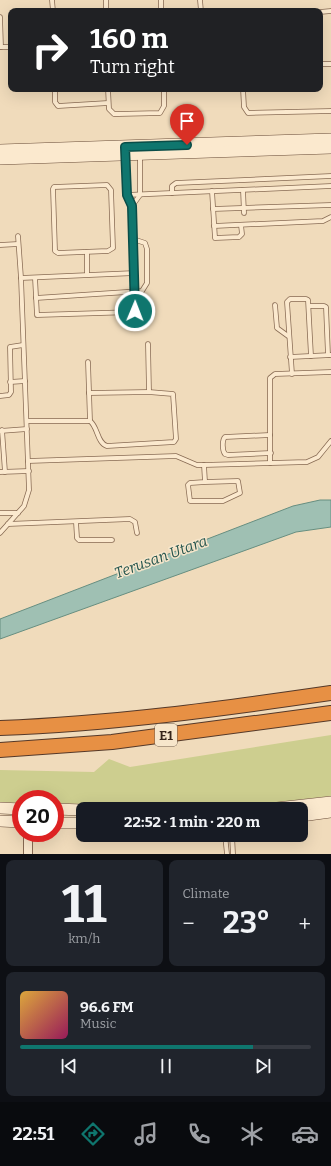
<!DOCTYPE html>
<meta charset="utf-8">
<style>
:root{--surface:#171b24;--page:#20242c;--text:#f1f3f6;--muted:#9ea1a6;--line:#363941;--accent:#0f766e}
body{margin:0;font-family:Bitter,serif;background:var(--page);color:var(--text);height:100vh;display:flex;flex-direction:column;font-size:15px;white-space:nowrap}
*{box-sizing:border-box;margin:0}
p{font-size:13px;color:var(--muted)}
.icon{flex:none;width:22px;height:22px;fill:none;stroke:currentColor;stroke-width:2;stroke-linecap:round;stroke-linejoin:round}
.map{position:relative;height:854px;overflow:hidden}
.drawer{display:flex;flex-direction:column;gap:6px;padding:6px;background:#0d0f14;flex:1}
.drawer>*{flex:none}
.guide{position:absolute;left:8px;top:8px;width:315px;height:84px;border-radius:8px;box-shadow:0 4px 16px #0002;background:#202124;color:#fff;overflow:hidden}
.speed{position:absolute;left:12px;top:790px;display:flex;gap:8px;font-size:20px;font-weight:700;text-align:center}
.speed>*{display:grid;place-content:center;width:52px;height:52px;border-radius:50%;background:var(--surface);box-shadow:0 4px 16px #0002;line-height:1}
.speed .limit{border:6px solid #d22;background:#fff;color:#111}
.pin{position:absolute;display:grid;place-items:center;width:34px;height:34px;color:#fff;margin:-41px -17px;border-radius:50% 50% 50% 0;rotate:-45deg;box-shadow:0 0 4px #0007}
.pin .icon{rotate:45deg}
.me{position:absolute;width:44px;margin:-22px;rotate:1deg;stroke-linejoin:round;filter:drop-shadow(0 0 3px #0008)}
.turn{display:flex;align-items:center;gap:14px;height:84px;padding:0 16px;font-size:18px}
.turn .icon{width:52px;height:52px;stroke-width:2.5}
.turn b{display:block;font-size:28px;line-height:34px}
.big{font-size:30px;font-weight:700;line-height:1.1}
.drawer .card{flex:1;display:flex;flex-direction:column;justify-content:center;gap:6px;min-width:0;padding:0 14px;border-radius:8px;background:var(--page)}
.drawer .dial{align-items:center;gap:0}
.dial b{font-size:52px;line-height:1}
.song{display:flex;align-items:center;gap:12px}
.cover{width:48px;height:48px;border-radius:6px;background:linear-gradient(135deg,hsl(40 70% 55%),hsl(330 70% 35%))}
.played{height:4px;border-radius:2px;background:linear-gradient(90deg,var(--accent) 80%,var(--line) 80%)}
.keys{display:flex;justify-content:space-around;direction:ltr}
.heat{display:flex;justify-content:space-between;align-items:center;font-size:22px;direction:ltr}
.drawer .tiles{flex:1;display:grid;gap:6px;grid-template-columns:1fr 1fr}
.card:last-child{grid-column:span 2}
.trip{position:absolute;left:76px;top:802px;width:232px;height:40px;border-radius:8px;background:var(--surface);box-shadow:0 4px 16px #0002;font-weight:700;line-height:40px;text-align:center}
.tabs{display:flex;height:64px;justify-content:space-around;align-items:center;background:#090b0e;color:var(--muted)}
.tabs .icon{width:28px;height:28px}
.tabs .on{color:var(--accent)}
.tabs b{font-size:18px;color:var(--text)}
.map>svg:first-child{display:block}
.green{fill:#cdce8f}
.water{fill:#9fc0b3;stroke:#678e80}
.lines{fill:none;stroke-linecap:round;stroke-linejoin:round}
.lane-casing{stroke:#886b54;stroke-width:5.5}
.street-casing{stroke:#886b54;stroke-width:10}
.secondary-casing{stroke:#694c38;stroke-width:12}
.highway-casing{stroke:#553929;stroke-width:16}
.lane{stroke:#fbe9ce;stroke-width:4}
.street{stroke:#fbe9ce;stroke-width:8}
.secondary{stroke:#fbe9ce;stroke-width:11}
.highway{stroke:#e79044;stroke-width:14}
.route-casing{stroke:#0a4d48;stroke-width:10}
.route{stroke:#0f766e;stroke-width:7}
.labels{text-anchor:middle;stroke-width:3;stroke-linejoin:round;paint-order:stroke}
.shield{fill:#f7e6cb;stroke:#705f4f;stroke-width:1}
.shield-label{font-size:13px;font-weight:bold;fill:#36251a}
.water-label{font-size:15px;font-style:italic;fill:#28574f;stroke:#f7e6cb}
</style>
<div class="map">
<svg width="331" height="854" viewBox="0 0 331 854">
<rect width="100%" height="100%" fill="#f0dbbb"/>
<polygon class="green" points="331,735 331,796 228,808 55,803 55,799 21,799 21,803 0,802 0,770 94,772 109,759 130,767"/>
<polygon class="water" points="320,500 331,500 331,527 296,532 0,639 0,619 293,506"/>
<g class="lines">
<defs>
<g id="lane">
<polyline points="52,0 53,11"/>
<polyline points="106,0 106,11"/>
<polyline points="161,0 161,11"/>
<polyline points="200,0 201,11"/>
<polyline points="320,12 331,11"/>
<polyline points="0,17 1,47"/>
<polyline points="0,47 11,47"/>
<polyline points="320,64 331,64"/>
<polyline points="55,89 55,102 58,106 108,103"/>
<polyline points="108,89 109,109 114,114 118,114 160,113 164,106 164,89"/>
<polyline points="243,89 244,107 248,113 331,111"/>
<polygon points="107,185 111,190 113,248 108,251 58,253 55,251 53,189 54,187"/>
<polyline points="243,190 244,213"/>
<polyline points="212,191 215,238 239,237 242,234 241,225"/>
<polyline points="172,193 172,186 176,183 331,176"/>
<polyline points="127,195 331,186"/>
<polyline points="132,206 140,195 140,155"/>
<polyline points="213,209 331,205"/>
<polyline points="214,226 323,221 331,217"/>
<polyline points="18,236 21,278"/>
<polyline points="0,245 18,244"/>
<polyline points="87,252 87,274"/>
<polyline points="35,278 37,315 133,312 135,311 132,206 127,195 125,156"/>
<polyline points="36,298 142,291 147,283 147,249 145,243 133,239"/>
<polyline points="275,305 277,328 288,336"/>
<polyline points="309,306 324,306 326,307 328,355"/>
<polyline points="148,344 149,392"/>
<polyline points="290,357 331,355"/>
<polyline points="88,362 90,421"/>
<polyline points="292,374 287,302 290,299 306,299 308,300 311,356"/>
<polyline points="10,382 25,381"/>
<polyline points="0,396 9,395 11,392 10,347 23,345"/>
<path d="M27 421H90C98 427 97 443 107 446L174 442 176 439 173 394 149 392 89 393"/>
<polyline points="2,430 5,472"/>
<polyline points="0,431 27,429"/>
<path d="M270 435 225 437C222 440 222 450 225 454L228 455 271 453"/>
<polyline points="28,461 176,456 197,465 204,465 307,462 318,457 331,441"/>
<polyline points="270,463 270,378 275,374 331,372"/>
<polyline points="204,465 205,482 238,481 240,493 223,501 190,501 188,485 190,483 205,482"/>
<polyline points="0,472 29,471"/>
<polyline points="0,513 18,513"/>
<polyline points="76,522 77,538 79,540 112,540"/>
<polyline points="8,524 130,519 135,522 137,533"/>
<polyline points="0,533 24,506 29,490 21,278 135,273"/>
<polyline points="225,835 227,854"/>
<polyline points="232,835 233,854"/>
</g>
<polyline id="street" points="28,854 28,833"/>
<g id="secondary">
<polyline points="0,150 331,139"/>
<polyline points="0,159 331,148"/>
<polyline points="0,808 21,809"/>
<polyline points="55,809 83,810"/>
<polyline points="268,809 331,802"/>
<polyline points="301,816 331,812"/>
<polyline points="0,821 21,822"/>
<polyline points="55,823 83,823"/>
</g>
<g id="highway">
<path d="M0 728C111 724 221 709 331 693"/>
<polyline points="0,750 112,742 331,713"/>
</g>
</defs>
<use href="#lane" class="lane-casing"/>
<use href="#street" class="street-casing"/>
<use href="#secondary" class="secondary-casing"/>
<use href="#highway" class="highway-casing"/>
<use href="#lane" class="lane"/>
<use href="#street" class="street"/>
<use href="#secondary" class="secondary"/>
<use href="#highway" class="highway"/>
</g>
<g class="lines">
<defs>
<polyline id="route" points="135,311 132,206 127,195 125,147 187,145"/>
</defs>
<use href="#route" class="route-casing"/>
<use href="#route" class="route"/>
</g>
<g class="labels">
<rect class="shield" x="155" y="724" width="22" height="22" rx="3"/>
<g class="shield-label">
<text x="166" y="740">E1</text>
</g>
<g class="water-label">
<text transform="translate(161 557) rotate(-20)" y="5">Terusan Utara</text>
</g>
</g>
</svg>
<div class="speed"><div class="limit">20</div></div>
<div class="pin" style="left:187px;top:145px;background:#d93025"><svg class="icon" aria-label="arrive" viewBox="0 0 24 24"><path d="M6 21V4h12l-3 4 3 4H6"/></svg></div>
<svg class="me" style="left:135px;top:311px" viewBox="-20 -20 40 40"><circle r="17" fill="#0f766e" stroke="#fff" stroke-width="3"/><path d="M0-11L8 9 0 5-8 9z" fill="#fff"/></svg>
<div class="trip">22:52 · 1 min · 220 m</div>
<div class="guide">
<div class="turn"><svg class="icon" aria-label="right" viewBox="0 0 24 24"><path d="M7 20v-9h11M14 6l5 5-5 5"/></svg><div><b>160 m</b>Turn right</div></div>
</div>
</div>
<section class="drawer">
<div class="tiles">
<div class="card dial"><b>11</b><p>km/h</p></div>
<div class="card"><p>Climate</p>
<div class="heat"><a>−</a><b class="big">23°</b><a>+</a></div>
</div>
<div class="card">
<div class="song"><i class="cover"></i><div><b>96.6 FM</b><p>Music</p></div></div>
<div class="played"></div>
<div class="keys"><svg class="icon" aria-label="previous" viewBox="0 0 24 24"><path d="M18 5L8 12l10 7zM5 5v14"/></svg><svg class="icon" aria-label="pause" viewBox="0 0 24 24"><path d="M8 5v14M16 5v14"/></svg><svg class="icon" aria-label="next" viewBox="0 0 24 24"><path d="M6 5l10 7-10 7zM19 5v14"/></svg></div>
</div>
</div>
</section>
<nav class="tabs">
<b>22:51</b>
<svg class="icon on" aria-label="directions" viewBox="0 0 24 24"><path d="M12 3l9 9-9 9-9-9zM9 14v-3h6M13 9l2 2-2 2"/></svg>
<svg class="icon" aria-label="music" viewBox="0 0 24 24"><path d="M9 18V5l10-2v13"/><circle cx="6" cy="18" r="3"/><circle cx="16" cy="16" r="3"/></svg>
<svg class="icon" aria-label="phone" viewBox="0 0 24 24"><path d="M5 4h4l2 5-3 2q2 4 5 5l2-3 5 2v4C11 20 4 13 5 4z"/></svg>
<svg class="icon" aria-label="climate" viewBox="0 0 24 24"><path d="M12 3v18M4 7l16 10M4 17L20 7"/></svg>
<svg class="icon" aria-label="car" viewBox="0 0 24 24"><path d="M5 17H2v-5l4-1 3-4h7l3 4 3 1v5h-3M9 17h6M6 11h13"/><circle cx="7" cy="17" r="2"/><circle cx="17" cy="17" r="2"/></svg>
</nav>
